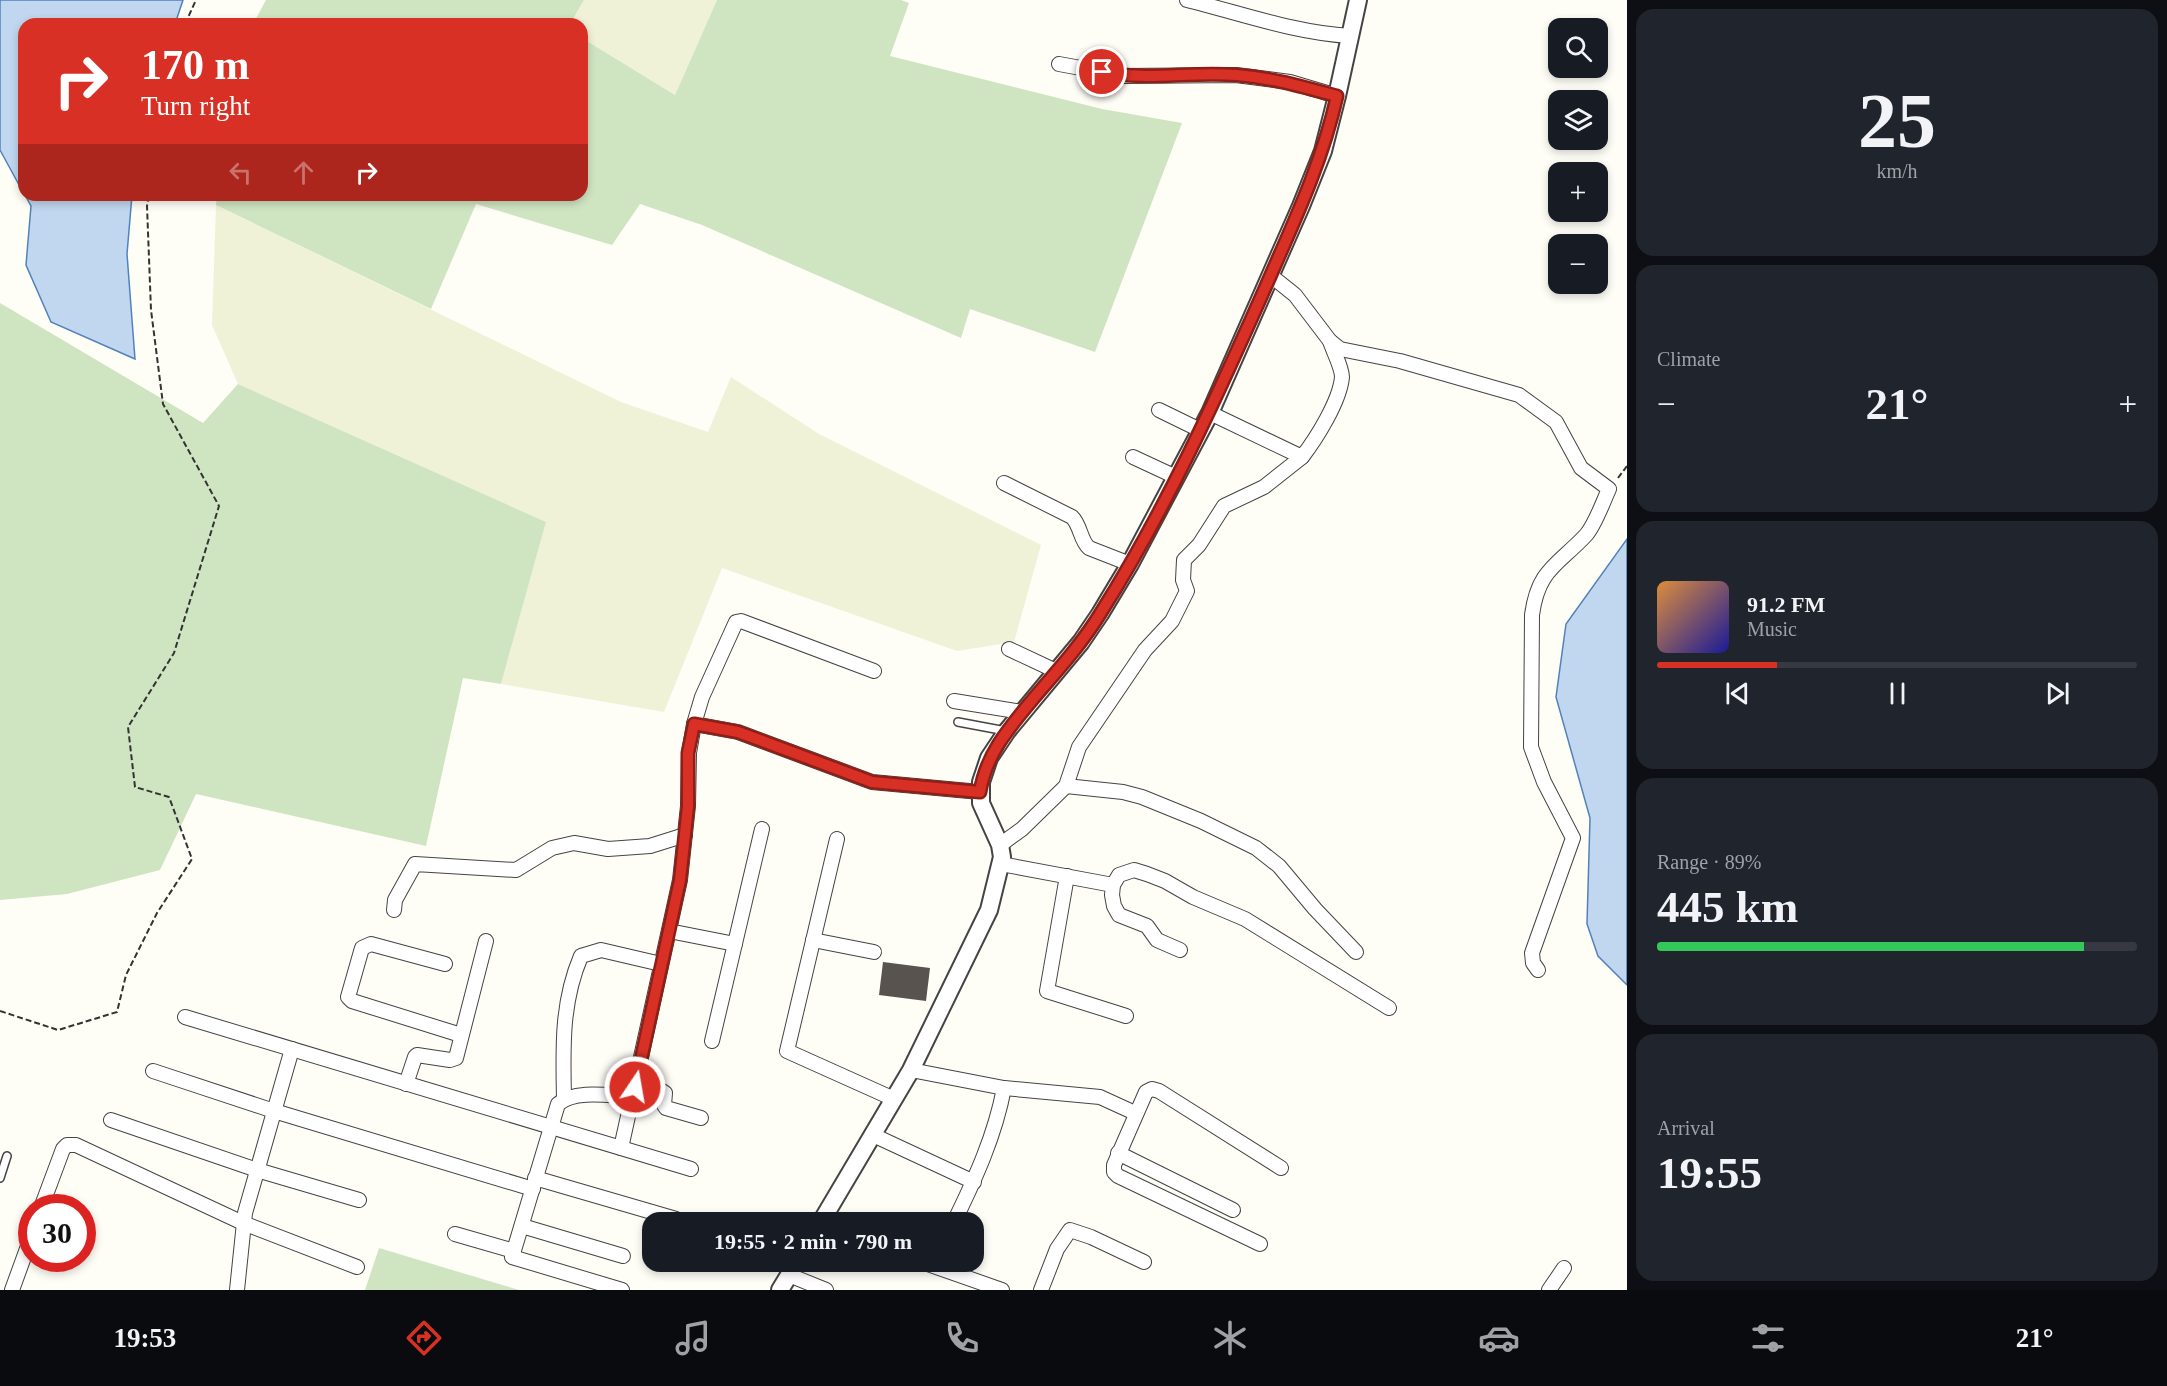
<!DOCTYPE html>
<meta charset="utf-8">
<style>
:root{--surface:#171b24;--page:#20242c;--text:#f1f3f6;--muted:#9ea1a6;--line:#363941;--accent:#d93025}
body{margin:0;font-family:Georgia,serif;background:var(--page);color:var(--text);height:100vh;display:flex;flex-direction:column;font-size:22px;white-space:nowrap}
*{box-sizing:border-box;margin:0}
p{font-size:20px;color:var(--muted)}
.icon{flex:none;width:33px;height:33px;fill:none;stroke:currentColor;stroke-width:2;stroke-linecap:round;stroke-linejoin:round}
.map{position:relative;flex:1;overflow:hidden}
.panel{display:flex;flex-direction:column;gap:9px;padding:9px;background:#0d0f14;width:540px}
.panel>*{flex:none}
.hud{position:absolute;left:18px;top:18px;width:570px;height:183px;border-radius:18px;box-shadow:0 3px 9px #0003;background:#d93025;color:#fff;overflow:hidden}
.controls{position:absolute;left:1548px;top:18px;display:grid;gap:12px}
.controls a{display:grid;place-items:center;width:60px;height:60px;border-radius:12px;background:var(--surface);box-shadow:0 3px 9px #0003;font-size:30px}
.speed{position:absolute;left:18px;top:1194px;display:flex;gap:12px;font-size:30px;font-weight:700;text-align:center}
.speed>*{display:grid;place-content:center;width:78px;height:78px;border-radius:50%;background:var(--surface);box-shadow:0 3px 9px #0003;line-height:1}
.speed .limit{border:9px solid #d22;background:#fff;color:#111}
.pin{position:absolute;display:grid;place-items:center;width:51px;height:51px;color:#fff;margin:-26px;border:3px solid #fff;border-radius:50%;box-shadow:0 2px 6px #0007}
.me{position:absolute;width:66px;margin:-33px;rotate:12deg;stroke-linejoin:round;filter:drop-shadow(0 0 4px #0008)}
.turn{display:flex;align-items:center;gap:21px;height:126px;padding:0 24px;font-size:27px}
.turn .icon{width:78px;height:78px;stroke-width:2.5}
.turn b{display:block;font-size:42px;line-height:51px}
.lanes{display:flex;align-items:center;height:57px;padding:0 24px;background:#0003;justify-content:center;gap:30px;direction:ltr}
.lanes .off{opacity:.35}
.big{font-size:45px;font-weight:600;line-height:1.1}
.panel .widget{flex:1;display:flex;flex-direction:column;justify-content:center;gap:9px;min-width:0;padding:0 21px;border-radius:18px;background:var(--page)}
.panel .dial{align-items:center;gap:0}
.dial b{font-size:78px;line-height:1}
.song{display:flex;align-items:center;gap:18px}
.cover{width:72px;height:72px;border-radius:9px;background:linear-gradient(135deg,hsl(30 70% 55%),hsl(240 70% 35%))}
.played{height:6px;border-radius:3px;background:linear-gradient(90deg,var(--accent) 25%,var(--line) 25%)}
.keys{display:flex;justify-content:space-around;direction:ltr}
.heat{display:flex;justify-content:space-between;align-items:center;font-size:33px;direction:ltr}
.charge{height:9px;border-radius:4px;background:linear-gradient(90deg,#34c759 89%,var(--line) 0)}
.trip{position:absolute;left:642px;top:1212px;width:342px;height:60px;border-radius:18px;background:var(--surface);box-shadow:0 3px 9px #0003;font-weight:600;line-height:60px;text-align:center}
.tabs{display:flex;height:96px;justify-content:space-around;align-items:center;background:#090b0e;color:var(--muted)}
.tabs .icon{width:42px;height:42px}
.tabs .active{color:var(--accent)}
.tabs b{font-size:27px;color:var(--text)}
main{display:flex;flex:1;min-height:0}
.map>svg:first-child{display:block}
.farmland{fill:#f0f2d8}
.green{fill:#cfe5c2}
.water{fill:#c0d7ef;stroke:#5082bd;stroke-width:1.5}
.building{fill:#58534e}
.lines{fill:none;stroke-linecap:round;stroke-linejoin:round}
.service-casing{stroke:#444;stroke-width:10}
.minor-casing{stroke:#444;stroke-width:16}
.tertiary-casing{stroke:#444;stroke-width:20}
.path{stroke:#333;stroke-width:2;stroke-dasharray:6 3;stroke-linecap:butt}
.service{stroke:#fff;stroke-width:7}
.minor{stroke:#fff;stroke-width:14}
.tertiary{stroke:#fff;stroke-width:16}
.route-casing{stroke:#8d1f18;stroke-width:15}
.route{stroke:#d93025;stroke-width:10}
</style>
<main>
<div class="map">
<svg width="1627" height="1290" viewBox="0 0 1627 1290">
<rect width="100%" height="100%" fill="#fefdf6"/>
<g class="farmland">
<polygon points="584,0 717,0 675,95 582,38 582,24 570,24"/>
<polygon points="216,205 621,402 708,432 731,377 819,434 1041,545 1014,642 957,651 722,568 664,712 501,684 546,522 238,384 212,325"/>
</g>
<g class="green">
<polygon points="266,0 584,0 570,24 253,24"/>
<polygon points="717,0 901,0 909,3 890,56 1102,109 1182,123 1095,352 970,309 961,338 702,225 640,204 612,245 476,204 431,309 216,205 217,195 582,195 582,38 675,95"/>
<polygon points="0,303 203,423 238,384 546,522 501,684 463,678 426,846 196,794 160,870 67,894 0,900"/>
<polygon points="379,1248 519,1290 365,1290"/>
</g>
<g class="water">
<polygon points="0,0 183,0 175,24 24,24 24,194 0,150"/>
<polygon points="25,195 132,195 127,254 135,359 51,322 26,265 31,206"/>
<polygon points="1627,539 1627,985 1598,956 1587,924 1590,818 1556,697 1566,624"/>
</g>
<polygon class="building" points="883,962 930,968 926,1001 879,995"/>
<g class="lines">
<defs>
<g id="service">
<polyline points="958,722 1006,731"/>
<polyline points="0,1178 7,1156"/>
</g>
<g id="minor">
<path d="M1187 0C1240 13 1295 33 1350 36"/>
<polyline points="1059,64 1124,76 1236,75 1290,82 1337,96"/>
<path d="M1270 275 1295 295 1330 341 1340 349 1400 361 1519 395 1556 422 1581 468 1609 489C1603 502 1595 525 1586 535 1558 565 1538 569 1532 615L1531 747 1544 782 1573 838 1532 953 1533 963 1538 970"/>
<polyline points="1159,410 1200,430"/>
<path d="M1210 413 1302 457C1316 439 1340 401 1342 377 1342 367 1333 351 1330 341"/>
<polyline points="1133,457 1176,477"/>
<path d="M1004 483 1072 517C1081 526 1080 540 1089 548L1130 564"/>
<polyline points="1009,649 1056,671"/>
<polyline points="954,701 1022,712"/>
<polyline points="694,724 738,732 872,782 980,792"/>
<polyline points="1066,786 1123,792 1142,797 1201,821 1256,848 1279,866 1315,909 1356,952"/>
<polyline points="837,839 787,1051 894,1099"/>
<polyline points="1000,845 1022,829 1066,786 1079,747 1145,650 1172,621 1187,591 1183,580 1184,560 1199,545 1224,506 1264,487 1302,457"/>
<polyline points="1001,864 1113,885"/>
<polyline points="1067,876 1047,991 1126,1016"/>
<polyline points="394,910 395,900 415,864 516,870 552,848 574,843 608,849 650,846 685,835"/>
<polyline points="669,931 735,944"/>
<polyline points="813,940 874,952"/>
<polyline points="1180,950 1157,940 1147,926 1119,915 1114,906 1112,895 1113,885 1119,875 1134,870 1147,874 1165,881 1193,897 1245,919 1389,1008"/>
<polyline points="445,964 371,944 362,948 348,997 352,1001 461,1035"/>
<polyline points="185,1017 691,1169"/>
<polyline points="712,1041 762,829"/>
<polyline points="911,1070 1004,1088 1100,1097 1135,1113"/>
<polyline points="153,1071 274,1111 533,1189"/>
<polyline points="406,1084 415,1057 417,1055 450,1060 456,1058 486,941"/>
<polyline points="635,1087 662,1091 665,1093 664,1105 666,1108 701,1118"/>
<path d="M564 1099C563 1049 561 1003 581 956L601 950 661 964"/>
<polyline points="111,1120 257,1170 359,1200"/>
<polyline points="873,1135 974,1182"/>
<polyline points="621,1148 680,880 688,806 689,753 694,724 702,697 736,622 741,621 874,671"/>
<polyline points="1118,1153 1233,1210"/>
<polyline points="535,1178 676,1219"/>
<polyline points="41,1208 63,1149 67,1145 76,1145 243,1223 357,1267"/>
<path d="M954 1222C975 1179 995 1136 1004 1088"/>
<polyline points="522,1226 623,1256"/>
<polyline points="455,1234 514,1251"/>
<polyline points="1260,1244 1118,1176 1114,1172 1114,1165 1146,1092 1152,1089 1159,1091 1281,1168"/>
<polyline points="922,1262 1002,1290"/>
<polyline points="789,1275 826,1290"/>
<polyline points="12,1290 32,1235"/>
<polyline points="237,1290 245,1213 292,1049"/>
<path d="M622 1290 512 1257 558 1104C575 1089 611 1096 632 1097"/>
<polyline points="1041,1290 1057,1249 1070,1230 1091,1237 1144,1262"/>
<polyline points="1549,1290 1564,1268"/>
</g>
<g id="tertiary">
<polyline points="821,1222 911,1070 989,910 1002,857 1000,845 981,803 981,782 989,758 1007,731 1081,642 1100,614 1130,564 1210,413 1301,206 1323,151 1337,96 1358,0"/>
<polyline points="780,1290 797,1262"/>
</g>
</defs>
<use href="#service" class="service-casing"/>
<use href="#minor" class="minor-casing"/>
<use href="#tertiary" class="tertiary-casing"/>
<g class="path">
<polyline points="185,24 196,0"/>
<polyline points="1618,478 1627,466"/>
<polyline points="0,1011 58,1030 117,1012 126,975 157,913 192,859 169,797 135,787 128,727 174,653 219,506 163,404 151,310 147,206 149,195"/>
</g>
<use href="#service" class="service"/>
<use href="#minor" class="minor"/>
<use href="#tertiary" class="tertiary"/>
</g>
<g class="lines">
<defs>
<path id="route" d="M635 1087 680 880 688 806V753L694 724 738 732 872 782 980 792C986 754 1009 728 1033 699 1056 672 1081 645 1100 614 1164 513 1214 403 1262 295 1291 228 1321 167 1337 96 1303 87 1273 78 1237 75 1192 71 1147 81 1102 72"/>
</defs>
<use href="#route" class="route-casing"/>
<use href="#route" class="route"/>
</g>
</svg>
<div class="controls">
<a><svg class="icon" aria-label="search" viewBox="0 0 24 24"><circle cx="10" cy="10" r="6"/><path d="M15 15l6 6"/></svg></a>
<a><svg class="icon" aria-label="layers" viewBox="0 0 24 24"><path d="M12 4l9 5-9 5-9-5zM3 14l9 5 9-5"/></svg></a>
<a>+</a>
<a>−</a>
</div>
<div class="speed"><div class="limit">30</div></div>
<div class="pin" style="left:1102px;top:72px;background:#d93025"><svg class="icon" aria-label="arrive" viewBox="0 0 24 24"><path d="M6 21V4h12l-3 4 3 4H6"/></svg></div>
<svg class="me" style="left:635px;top:1087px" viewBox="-20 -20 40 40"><circle r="17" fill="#d93025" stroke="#fff" stroke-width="3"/><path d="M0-11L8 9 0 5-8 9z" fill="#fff"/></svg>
<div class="trip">19:55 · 2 min · 790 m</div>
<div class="hud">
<div class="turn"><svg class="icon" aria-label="right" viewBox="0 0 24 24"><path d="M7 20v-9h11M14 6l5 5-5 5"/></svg><div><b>170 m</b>Turn right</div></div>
<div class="lanes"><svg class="icon off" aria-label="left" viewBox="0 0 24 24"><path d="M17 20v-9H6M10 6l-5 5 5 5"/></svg><svg class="icon off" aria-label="ahead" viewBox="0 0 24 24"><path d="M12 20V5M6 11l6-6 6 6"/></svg><svg class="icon" aria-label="right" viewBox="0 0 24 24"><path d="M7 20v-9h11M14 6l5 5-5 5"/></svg></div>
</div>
</div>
<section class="panel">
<div class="widget dial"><b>25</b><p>km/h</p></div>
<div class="widget"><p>Climate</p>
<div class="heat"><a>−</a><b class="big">21°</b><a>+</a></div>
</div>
<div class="widget">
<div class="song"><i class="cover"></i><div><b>91.2 FM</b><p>Music</p></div></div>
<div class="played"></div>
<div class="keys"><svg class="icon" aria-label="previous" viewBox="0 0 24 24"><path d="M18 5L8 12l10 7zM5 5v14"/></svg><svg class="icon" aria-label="pause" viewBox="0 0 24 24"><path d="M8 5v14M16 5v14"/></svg><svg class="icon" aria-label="next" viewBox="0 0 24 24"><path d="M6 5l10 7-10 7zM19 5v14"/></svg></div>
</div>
<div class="widget"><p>Range · 89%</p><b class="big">445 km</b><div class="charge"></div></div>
<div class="widget"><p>Arrival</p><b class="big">19:55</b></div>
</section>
</main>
<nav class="tabs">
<b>19:53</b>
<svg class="icon active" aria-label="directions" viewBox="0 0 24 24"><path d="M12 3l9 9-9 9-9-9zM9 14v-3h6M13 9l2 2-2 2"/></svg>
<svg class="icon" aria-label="music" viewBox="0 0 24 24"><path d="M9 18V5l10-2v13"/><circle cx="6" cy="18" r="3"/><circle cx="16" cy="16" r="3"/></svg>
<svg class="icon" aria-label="phone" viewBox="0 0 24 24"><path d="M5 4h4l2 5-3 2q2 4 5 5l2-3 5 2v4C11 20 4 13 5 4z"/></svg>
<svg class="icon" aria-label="climate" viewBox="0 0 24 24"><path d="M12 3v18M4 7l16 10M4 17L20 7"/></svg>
<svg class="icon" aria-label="car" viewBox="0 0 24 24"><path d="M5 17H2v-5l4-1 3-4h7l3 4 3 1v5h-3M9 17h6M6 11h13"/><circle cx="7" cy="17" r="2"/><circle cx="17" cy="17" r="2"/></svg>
<svg class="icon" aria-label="filters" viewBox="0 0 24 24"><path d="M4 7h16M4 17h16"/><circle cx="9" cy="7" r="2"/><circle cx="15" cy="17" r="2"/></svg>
<b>21°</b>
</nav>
